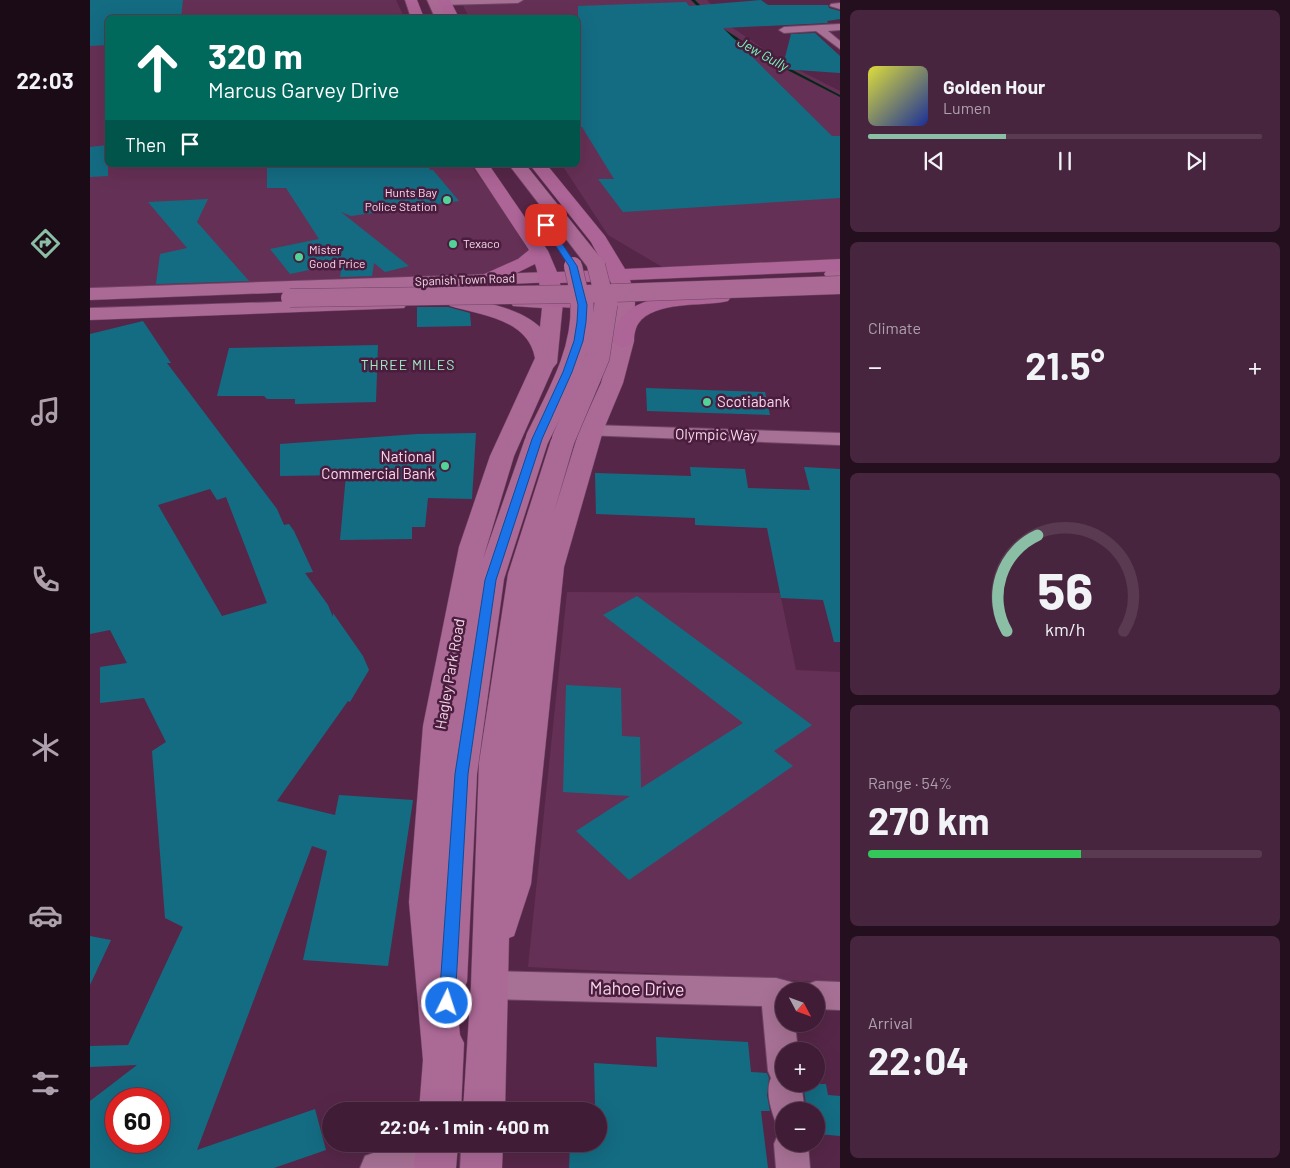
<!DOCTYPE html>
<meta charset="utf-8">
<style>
:root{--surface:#401c36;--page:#47253e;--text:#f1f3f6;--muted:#aea1ad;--line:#593a51;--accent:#8abfa5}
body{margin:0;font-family:Barlow,sans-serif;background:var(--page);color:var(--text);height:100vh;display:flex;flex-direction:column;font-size:19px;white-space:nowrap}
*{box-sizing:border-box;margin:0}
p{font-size:16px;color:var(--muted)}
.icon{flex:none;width:28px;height:28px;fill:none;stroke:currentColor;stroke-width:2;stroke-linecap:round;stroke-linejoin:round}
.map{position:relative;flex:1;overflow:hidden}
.side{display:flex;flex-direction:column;gap:10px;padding:10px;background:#230f1e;width:450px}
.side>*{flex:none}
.top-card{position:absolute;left:15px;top:15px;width:475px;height:152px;border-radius:8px;box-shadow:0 5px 20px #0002,0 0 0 1px var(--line);background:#00695c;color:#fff;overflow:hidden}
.needle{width:32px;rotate:131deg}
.buttons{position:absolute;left:685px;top:982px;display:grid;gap:10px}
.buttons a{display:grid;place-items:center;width:50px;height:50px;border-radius:50%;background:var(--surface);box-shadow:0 5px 20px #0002,0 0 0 1px var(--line);font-size:25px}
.speed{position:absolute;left:15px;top:1088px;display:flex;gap:10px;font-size:25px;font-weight:700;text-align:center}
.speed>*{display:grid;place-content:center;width:65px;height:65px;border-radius:50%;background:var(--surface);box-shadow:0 5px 20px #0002,0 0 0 1px var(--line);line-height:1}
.speed .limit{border:8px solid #d22;background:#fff;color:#111}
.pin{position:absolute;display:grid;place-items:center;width:42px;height:42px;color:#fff;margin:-21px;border-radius:10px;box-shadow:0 2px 8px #0006}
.me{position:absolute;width:55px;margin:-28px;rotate:4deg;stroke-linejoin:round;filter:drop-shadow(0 0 4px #0008)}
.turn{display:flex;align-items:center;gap:18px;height:105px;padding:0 20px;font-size:22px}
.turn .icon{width:65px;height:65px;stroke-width:2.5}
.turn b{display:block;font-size:35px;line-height:42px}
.then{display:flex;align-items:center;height:48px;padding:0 20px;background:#0003;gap:10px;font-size:19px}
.big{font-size:38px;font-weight:700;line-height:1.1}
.side .widget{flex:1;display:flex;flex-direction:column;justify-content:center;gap:8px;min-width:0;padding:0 18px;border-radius:8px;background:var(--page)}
.side .dial{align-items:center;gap:0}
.dial svg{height:130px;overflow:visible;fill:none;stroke:var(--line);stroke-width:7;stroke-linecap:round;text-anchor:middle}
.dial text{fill:var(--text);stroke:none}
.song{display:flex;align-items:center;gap:15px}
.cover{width:60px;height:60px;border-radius:8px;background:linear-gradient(135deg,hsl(60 70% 55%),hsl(230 70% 35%))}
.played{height:5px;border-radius:2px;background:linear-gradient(90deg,var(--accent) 35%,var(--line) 35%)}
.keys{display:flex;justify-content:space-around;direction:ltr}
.heat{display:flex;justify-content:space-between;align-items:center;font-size:28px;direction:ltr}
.charge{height:8px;border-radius:4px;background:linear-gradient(90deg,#34c759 54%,var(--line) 0)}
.trip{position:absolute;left:232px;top:1102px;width:285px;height:50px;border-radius:25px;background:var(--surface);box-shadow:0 5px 20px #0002,0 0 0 1px var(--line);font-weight:700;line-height:50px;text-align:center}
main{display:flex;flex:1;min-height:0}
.tabs{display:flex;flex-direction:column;width:90px;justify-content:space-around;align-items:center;background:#1a0b16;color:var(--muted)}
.tabs .icon{width:35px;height:35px}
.tabs .current{color:var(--accent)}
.tabs b{font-size:22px;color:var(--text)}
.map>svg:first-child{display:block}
.built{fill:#653055}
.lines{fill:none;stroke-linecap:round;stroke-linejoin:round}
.stream{fill:#052717;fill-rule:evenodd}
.building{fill:#146c83;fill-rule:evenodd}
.minor-casing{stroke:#6f4563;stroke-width:2}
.major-casing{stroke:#6f4563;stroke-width:1}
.highway-casing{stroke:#6f4563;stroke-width:1}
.minor{fill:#a77195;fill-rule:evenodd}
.major{fill:#ab6996;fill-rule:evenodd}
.highway{fill:#ad6496;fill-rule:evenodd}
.major-bridge-far1-casing{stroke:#6f4563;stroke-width:19;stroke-linecap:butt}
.major-bridge-casing{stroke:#6f4563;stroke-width:24;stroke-linecap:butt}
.major-bridge-far1{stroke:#ab6996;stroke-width:18}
.major-bridge{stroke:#ab6996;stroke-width:23}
.route{fill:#1a73e8;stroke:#114b97}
.poi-dot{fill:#52d397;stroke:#4a1c3d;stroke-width:2}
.labels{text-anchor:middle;stroke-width:5;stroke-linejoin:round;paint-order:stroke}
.far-poi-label{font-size:12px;fill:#f7d8eb;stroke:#4a1c3d;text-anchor:start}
.far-street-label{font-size:12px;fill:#f7d8eb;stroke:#4a1c3d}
.far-water-label{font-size:14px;font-style:italic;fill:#71fab8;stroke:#4a1c3d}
.far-neighbourhood-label{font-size:14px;letter-spacing:1px;fill:#9ff0c4;stroke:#4a1c3d}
.poi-label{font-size:15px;fill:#f7d8eb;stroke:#4a1c3d;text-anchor:start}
.street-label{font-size:15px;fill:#f7d8eb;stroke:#4a1c3d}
.near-street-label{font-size:18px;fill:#f7d8eb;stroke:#4a1c3d}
</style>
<main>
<nav class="tabs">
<b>22:03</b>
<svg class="icon current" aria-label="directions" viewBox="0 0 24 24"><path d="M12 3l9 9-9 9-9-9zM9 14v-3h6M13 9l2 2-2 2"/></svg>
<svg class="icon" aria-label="music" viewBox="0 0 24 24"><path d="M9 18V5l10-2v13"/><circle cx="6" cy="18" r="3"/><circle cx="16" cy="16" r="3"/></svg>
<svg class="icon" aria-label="phone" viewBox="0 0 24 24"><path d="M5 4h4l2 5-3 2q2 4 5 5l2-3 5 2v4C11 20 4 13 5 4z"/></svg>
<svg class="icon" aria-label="climate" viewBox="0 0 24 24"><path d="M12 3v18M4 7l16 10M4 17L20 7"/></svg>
<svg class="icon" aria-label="car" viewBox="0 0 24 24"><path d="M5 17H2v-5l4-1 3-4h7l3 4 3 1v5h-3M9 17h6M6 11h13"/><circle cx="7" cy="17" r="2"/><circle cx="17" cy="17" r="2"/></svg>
<svg class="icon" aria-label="filters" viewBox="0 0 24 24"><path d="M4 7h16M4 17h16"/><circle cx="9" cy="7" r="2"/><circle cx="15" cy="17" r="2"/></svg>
</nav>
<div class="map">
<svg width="750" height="1168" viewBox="0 0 750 1168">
<rect width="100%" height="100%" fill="#562648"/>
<g class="built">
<polygon points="0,0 306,0 314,17 18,18 18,165 381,165 443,251 397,280 0,291"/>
<polygon points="370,0 617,0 640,26 691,61 750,91 750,261 574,268 518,235 472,165 488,165 488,18 379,17"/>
<polygon points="477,592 690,593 706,670 750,672 750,983 438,967"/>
</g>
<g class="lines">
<g class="stream">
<polygon points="601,0 605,0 616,11 616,13 614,13"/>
<polygon points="632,29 634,29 674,55 750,95 750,97 672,57 632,31"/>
</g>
</g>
<g class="building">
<polygon points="0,0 93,0 91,18 18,18 18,45 0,46"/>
<polygon points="671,0 678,5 738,5 739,8 750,11 750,19 737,21 738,23 633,28 742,136 750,136 750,198 533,212 508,179 524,179 492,127 488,127 488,6 596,2 599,6"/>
<polygon points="725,33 750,56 750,73 692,69 701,34"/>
<polygon points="18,145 18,176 0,177 0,147"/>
<polygon points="177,165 338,165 340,170 343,170 369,201 261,216 251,212 319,266 295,272 284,263 282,276 250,277 252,263 200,274 180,249 229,239 196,188 177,188"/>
<polygon points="118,199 107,222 159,281 66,284 70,254 97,248 58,202"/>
<polygon points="327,307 358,307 380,313 381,326 327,327"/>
<path d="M53 321 81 363H77L187 509 194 525 199 524 204 531 223 572 215 573 238 605 243 617V613L273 656 279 670 260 702 258 701 187 801 245 815 249 795 323 800 298 966 213 960 237 851 222 846 107 1150 225 1109 236 1150 184 1168H0V1101L47 1065 0 1067V1046L38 1045 93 927 75 918 62 751 76 742 54 698 10 703V667L37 663 20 630 0 634V334ZM120 489 127 500 136 497 177 603 132 616 68 505ZM26 1099H69V1141H26Z"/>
<polygon points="288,345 286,402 205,404 205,399 177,399 174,396 127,396 139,348"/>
<polygon points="556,388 675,392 680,415 557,411"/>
<polygon points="386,433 382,499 338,498 335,527 322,527 322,539 250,540 256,475 190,476 190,444 327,434"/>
<polygon points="600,467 655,469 658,488 720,490 714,467 750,469 750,642 744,642 733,600 691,598 677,528 605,525 605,518 506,514 505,473 601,476"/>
<polygon points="547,596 722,725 684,751 703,766 539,880 486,831 540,796 473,792 476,685 531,688 532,736 550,737 551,788 653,723 513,615"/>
<polygon points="0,936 21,940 0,985"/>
<polygon points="566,1037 658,1042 661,1072 677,1073 679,1078 677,1095 680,1111 671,1111 678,1168 479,1168 480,1144 509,1144 509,1111 480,1111 480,1104 505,1105 504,1063 567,1067"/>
<polygon points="713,1084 736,1084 738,1095 750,1096 750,1136 728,1134 726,1111 717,1111"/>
</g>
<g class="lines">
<defs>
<g id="minor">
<polygon points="355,0 433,0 428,3 351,5 350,3"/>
<polygon points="750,3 750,9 740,6 741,4"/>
<polygon points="750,24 750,30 738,31 750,41 750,49 726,31 694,33 689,30 694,27"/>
<polygon points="501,425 750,433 750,445 494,435 491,431 494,427"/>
<path d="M400 971 686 978 705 983 709 991H694V1024H705L708 1051H694V1084H711L715 1111H694V1126L686 1123C681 1110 675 1091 681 1078L678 1071 672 1006 400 999 389 995 384 985 389 975Z"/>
<polygon points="726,981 750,982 750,1010 726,1009 726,991 712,991 715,985"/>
<polygon points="694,1130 694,1144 718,1144 720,1168 686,1168 684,1144 689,1132"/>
<polygon points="308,1144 362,1144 364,1148 359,1160 338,1168 270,1168 275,1156"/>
</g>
<g id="major">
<polygon points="337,0 349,0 358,18 345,18"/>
<polygon points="419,165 436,165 513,261 516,265 513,269 499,269"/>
<polygon points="750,268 750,280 737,278 734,274 737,270"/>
<polygon points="460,272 467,274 470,278 467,282 0,300 0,288"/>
<polygon points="535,295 542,297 545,301 544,341 533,383 513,431 474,567 441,884 424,936 419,938 415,1111 373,1111 381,985 389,763 418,574 461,440 465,435 473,433 481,435 485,440 464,512 489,431 511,383 522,341 525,301 528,297"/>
<path d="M367 296C395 303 428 307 450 327L452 308 423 306 420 302 423 298 430 296 470 298 473 302 467 363 463 368 424 456 393 559 435 439 439 434 447 432 455 434 459 439 414 579 387 774 377 982 371 994 366 996 370 1035 374 1043 371 1111H329L333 1060 319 902 333 726 369 547 400 456 445 358C438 319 391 315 360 306L357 302 360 298Z"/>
<polygon points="307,298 314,300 317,304 314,308 0,320 0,308"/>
<polygon points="326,1144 368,1144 366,1168 324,1168"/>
<polygon points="371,1144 413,1144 412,1168 370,1168"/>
</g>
<g id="highway">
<polygon points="315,0 327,0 334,18 321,18"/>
<polygon points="348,0 360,0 369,18 356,18"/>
<path d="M383 165H399L458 251 467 272 516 270 501 242 440 165H457L515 236 535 269 750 259V271L540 280 543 290 540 294H526L520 281 470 283 472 296 491 298 494 302 491 306 484 308 456 306C449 297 450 277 445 264L404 284H390L387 280 390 276 428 259 439 250Z"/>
<path d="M631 291 638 293 641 297 638 301C614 307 564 300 548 324 544 330 545 339 540 345L533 347 526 345 522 341C525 332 527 323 533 316 553 293 603 293 631 291Z"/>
</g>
</defs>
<use href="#minor" class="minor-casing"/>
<use href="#major" class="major-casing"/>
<use href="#highway" class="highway-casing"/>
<use href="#minor" class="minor"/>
<use href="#major" class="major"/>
<use href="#highway" class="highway"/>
<defs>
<g id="major-bridge-far1">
<polyline points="506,265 516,305"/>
<polyline points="483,266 492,305"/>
<polyline points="200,298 496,294 750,285"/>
</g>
<g id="major-bridge">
<path d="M447 439C468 396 494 353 492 304"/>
<polyline points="473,440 508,357 516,304"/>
</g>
</defs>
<use href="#major-bridge-far1" class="major-bridge-far1-casing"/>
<use href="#major-bridge" class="major-bridge-casing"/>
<use href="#major-bridge-far1" class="major-bridge-far1"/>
<use href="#major-bridge" class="major-bridge"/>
</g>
<polygon class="route" points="453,224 459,224 487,266 497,305 496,322 493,341 482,372 452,439 406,580 378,774 365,1003 362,1008 357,1010 351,1008 349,1003 365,774 395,580 442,439 473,372 484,341 487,322 488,305 479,266 452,225"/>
<g class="poi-dot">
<circle cx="357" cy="200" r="5"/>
<circle cx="363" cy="244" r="5"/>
<circle cx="209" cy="257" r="5"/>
<circle cx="617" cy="402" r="5"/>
<circle cx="355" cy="466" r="5"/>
</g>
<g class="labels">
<g class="far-poi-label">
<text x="347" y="197" text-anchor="end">Hunts Bay<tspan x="347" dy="14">Police Station</tspan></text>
<text x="373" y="248">Texaco</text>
<text x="219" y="254">Mister<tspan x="219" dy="14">Good Price</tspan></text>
</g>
<g class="far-street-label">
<text transform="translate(375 280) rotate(-2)" y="4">Spanish Town Road</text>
</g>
<g class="far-water-label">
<text transform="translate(673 54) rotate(29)" y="5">Jew Gully</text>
</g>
<g class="far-neighbourhood-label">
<text x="318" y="370">THREE MILES</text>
</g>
<g class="poi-label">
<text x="627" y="407">Scotiabank</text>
<text x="345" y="462" text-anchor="end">National<tspan x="345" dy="17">Commercial Bank</tspan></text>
</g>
<g class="street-label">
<text transform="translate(626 435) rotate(1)" y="5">Olympic Way</text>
<text transform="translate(360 674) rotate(-80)" y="5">Hagley Park Road</text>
</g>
<g class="near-street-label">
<text transform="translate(547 989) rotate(1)" y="6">Mahoe Drive</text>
</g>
</g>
</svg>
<div class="buttons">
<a><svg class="needle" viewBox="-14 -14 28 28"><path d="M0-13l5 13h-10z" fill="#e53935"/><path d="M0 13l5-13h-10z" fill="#aea1ad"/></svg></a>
<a>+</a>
<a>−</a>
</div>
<div class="speed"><div class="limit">60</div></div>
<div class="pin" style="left:456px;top:225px;background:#d93025"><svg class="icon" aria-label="arrive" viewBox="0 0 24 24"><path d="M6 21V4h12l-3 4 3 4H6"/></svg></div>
<svg class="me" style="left:357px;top:1003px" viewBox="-20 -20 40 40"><circle r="17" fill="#1a73e8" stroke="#fff" stroke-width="3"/><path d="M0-11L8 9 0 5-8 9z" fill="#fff"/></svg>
<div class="trip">22:04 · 1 min · 400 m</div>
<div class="top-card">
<div class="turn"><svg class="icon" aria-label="ahead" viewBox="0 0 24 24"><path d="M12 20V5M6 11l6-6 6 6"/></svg><div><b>320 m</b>Marcus Garvey Drive</div></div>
<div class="then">Then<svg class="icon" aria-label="arrive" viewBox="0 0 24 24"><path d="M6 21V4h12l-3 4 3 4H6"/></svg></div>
</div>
</div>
<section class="side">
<div class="widget">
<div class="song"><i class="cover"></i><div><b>Golden Hour</b><p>Lumen</p></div></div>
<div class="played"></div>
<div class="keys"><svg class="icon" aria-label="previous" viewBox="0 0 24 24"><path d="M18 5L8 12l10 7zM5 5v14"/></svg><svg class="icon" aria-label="pause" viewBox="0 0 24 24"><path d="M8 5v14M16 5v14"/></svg><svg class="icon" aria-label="next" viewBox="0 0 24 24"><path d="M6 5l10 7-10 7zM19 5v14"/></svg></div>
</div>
<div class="widget"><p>Climate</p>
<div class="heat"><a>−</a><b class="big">21.5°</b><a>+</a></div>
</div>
<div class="widget dial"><svg viewBox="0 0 100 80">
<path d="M14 69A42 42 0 1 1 86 69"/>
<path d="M14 69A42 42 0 0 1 33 10" stroke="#8abfa5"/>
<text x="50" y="56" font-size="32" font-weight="700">56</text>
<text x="50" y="72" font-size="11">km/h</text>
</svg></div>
<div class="widget"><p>Range · 54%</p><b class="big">270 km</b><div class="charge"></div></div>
<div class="widget"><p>Arrival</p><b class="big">22:04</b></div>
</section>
</main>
